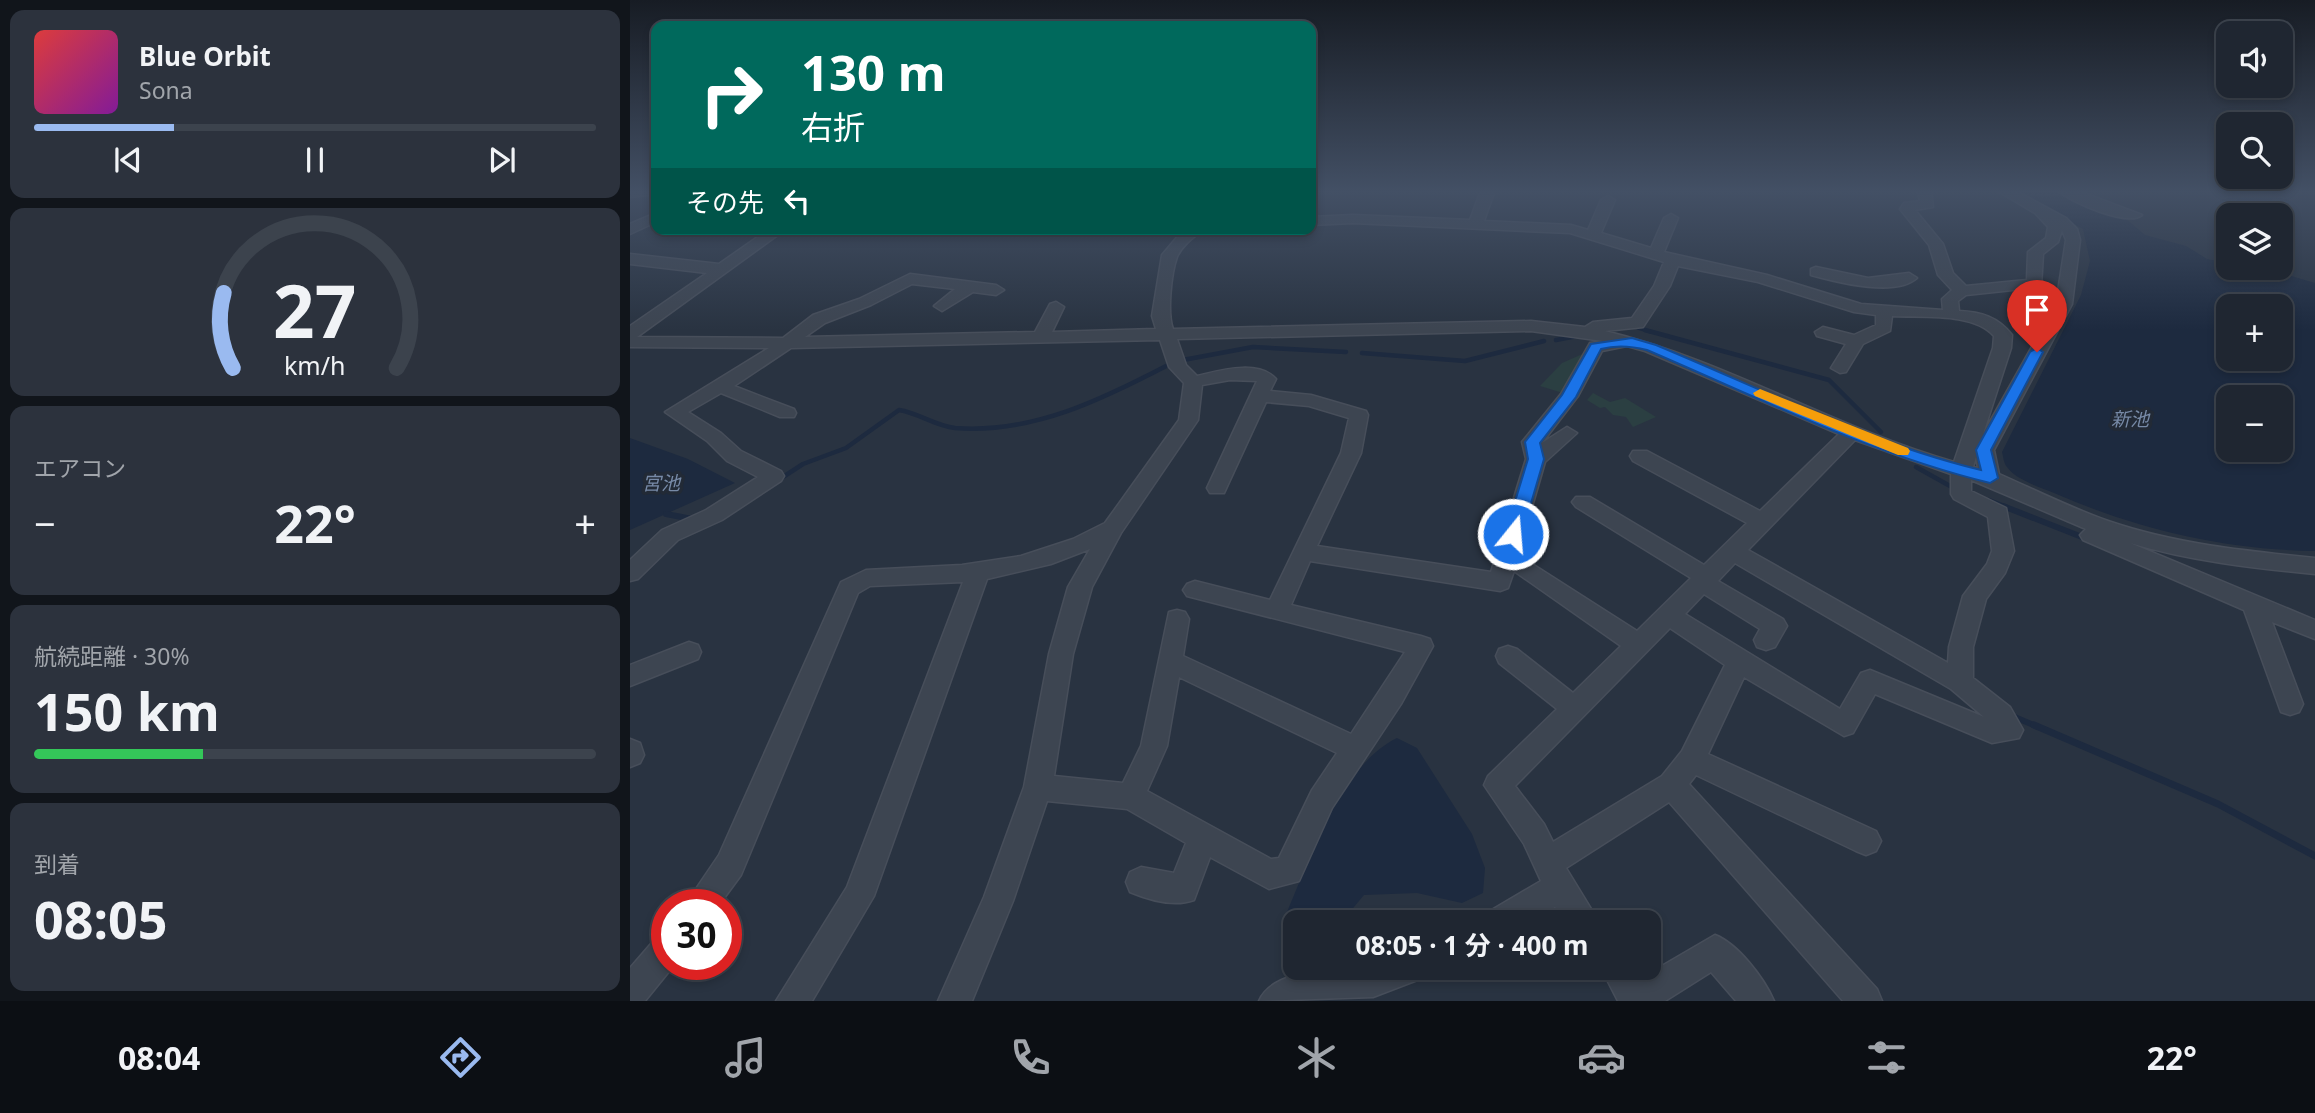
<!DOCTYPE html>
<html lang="ja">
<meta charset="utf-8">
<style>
:root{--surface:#1f2631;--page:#2c323d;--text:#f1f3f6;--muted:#a1a5ab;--line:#3c434d;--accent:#9abaf0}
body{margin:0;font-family:"Noto Sans","Noto Sans JP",sans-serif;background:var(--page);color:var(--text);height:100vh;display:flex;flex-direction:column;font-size:26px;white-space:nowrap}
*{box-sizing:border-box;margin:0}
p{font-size:23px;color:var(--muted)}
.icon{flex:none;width:38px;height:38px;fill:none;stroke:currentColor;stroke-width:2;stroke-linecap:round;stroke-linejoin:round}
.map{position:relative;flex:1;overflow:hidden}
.drawer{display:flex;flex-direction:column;gap:10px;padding:10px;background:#11151b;width:630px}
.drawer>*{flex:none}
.top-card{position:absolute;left:21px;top:21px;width:665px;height:214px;border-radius:14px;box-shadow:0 4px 10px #0003,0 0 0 2px var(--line);background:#00695c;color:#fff;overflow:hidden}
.buttons{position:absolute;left:1586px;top:21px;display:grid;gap:14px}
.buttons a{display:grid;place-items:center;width:77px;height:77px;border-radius:14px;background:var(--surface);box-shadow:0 4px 10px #0003,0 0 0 2px var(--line);font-size:35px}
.speed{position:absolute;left:21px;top:889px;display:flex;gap:14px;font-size:35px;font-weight:700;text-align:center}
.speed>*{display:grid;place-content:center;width:91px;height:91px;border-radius:50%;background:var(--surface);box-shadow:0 4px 10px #0003,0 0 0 2px var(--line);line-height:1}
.speed .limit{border:10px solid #d22;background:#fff;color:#111}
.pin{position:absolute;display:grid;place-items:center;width:60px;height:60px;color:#fff;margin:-72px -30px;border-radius:50% 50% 50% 0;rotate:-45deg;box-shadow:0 0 7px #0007}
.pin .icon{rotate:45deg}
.me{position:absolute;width:77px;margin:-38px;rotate:17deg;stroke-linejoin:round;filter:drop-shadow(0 0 5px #0008)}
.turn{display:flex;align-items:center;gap:24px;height:147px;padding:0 35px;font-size:32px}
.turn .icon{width:91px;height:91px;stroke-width:2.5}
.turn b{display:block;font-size:49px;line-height:60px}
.then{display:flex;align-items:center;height:66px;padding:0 35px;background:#0003;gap:14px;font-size:26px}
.big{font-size:52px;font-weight:700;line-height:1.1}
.drawer .widget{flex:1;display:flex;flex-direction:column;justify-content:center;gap:10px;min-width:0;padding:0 24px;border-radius:14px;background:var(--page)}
.drawer .dial{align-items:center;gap:0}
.dial svg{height:182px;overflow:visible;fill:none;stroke:var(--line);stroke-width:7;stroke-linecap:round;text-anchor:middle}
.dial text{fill:var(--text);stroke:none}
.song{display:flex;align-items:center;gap:21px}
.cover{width:84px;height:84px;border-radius:10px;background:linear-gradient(135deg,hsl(0 70% 55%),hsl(290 70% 35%))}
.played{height:7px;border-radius:4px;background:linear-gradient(90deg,var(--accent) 25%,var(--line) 25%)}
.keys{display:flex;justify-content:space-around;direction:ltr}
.heat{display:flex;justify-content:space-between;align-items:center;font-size:38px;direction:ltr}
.charge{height:10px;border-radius:5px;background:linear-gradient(90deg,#34c759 30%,var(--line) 0)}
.trip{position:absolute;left:653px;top:910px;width:378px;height:70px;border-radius:14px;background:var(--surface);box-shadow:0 4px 10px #0003,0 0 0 2px var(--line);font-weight:700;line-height:70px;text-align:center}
.tabs{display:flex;height:112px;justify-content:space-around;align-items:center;background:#0c0f14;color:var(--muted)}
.tabs .icon{width:49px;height:49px}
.tabs .selected{color:var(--accent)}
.tabs b{font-size:32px;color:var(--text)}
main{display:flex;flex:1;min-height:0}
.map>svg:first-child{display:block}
.green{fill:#2b3f42}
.water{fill:#1d2a3f;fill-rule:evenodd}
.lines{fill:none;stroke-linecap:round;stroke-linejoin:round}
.stream-far3{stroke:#1d2a3f;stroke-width:3.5}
.stream-far2{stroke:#1d2a3f;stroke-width:4.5}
.stream-far1{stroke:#1d2a3f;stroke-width:6}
.stream{stroke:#1d2a3f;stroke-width:7}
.minor-casing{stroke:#474e5a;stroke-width:3}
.minor{fill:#3d4551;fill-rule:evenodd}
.route{fill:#1a73e8;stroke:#114b97;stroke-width:2}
.slow{fill:#f59e0b}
.labels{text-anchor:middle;stroke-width:7;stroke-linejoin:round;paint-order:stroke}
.water-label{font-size:19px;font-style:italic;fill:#778aa7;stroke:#222a36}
</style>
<main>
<section class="drawer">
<div class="widget">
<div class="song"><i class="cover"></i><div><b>Blue Orbit</b><p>Sona</p></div></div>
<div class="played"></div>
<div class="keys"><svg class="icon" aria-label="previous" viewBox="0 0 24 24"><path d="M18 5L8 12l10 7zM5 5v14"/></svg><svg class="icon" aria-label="pause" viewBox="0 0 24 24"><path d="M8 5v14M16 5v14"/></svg><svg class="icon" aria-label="next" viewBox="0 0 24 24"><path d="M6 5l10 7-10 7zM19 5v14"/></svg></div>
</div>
<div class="widget dial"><svg viewBox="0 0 100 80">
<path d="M14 69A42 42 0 1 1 86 69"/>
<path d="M14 69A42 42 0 0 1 10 36" stroke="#9abaf0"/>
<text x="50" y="56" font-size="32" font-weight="700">27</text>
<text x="50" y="72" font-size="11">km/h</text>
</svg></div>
<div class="widget"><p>エアコン</p>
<div class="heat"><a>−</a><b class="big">22°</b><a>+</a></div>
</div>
<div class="widget"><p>航続距離 · 30%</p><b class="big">150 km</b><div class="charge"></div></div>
<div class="widget"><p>到着</p><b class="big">08:05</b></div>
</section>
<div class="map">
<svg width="1685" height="1001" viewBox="0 0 1685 1001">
<rect width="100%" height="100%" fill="#293341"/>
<g class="green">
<polygon points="957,352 936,394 910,386 932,363"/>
<polygon points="963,393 980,402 995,398 1026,417 1003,427 996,417 983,415 975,407 970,408 957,400"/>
</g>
<g class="water">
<path d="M1382 190H1428L1496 219 1515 235 1556 246 1577 259 1598 263V268L1640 270 1685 283V551C1595 550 1506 529 1424 493 1410 487 1386 480 1377 467 1374 464 1373 456 1372 452L1451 295 1460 261 1453 229ZM1598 306H1650V359H1598ZM1598 397H1650V450H1598Z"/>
<polygon points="0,438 58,459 105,483 0,530"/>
<path d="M767 738 787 748 842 834 855 868 853 893 832 903 787 893 734 895 714 919 699 913 657 912C681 857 711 765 767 738Z"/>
</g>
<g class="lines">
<polyline class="stream-far3" points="1008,328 1021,332"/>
<g class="stream-far2">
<polyline points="1015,330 1199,380 1251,432"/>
<polyline points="926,340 952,335"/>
<polyline points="732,353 835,361 914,341"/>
<polyline points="553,360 623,347 716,352"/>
<polyline points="1286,467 1320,486"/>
<path d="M150 479 173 464 216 448 269 410C289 413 305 426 325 428 403 434 473 399 540 364"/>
<polyline points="1359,500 1377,507"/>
</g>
<g class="stream-far1">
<polyline points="1373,506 1457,539"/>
<polyline points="36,514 62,519"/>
<polyline points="1380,715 1408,727"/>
</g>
<polyline class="stream" points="1404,725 1588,804 1685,856"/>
<defs>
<g id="minor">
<polygon points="0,190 26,190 26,194 0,197"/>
<path d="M851 190H865L854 221 941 225 958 230 971 200 978 196 985 200 971 233 1021 248 1034 218 1041 214 1048 218 1034 252 1137 275 1231 304 1313 310 1312 299 1322 290 1308 275 1299 245 1270 209 1274 203 1290 201 1287 190H1301L1303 207 1285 210 1313 244 1323 273 1336 286 1397 280 1398 252 1416 238 1418 227 1405 213 1366 190H1384L1436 218 1447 229 1450 240 1442 304 1364 450 1369 474C1405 490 1441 508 1478 521 1545 544 1615 551 1685 558V574C1622 568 1561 561 1500 543L1685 620V639L1642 622 1673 704 1669 712 1660 715 1651 712 1614 610 1453 540 1450 535 1456 529 1341 480V491L1376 508 1384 551 1375 573 1356 599 1343 647V678L1380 707 1393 730 1389 738 1362 743 1245 694 1223 733 1214 736 1114 677 1078 754 1246 831 1251 841 1246 851 1236 855 1226 851 1066 775 1059 784 1247 989 1252 1001H1213L1039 802 936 868 969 922H936L925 907 900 922H856L860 911 911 881 894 844 854 785 858 776 927 709 869 663 866 656 869 649 878 646 887 649 943 693 991 646 884 571 878 588 870 591 680 561 661 605 791 636 800 639 803 646 771 704 702 808 669 881 639 889 580 857 564 900C545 907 519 900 500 892L496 882 500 872 511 867 544 873 556 843 497 809 417 801 383 901 342 1001H308L354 897 394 787 419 654 438 587 460 549 421 564 357 579 244 896 182 1001H146L217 887 333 582 240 586 228 593 111 875 89 905H55L89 855 211 582 236 570 332 565 391 556 443 539 475 523 549 420 554 383 539 367 530 340 161 348 104 386 164 409 166 413 164 417H150L91 393 58 412 91 433 111 451 151 471 154 476 151 481 92 520 48 540 8 579 0 581V560L32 530 76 510 128 477 97 461 77 441 35 412 139 348 0 347V326L77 273 0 264V254L89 264 139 229H156L7 337 153 338 183 315 229 299 280 274 366 285 374 290 366 295 343 292 312 311 304 306 325 289 282 284 241 305 195 323 175 337 405 332 420 304 426 302 434 307 422 332 526 329 522 316 532 255 554 229H574C565 236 552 245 547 257 541 274 537 313 543 329L901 321 955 327 963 322 1002 318 1024 286 1034 262 940 233 723 223 681 225V217L723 215 840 220ZM1432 230 1436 240 1426 304 1353 434 1381 348 1382 335C1368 317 1351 312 1329 311L1328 301 1336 295 1411 287 1413 254 1428 242ZM1048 266 1128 282 1224 312 1246 315V325L1224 335 1193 327 1185 332 1187 336 1216 344 1201 368 1210 373 1216 372 1233 344 1260 331 1262 316C1292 318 1343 312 1364 336L1363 348 1324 462C1204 428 1096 360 975 331L1013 327 1040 286ZM901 331 973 341 960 343 931 394 892 442 896 459 861 572 687 546 731 453 738 415 736 411 681 395 640 391 646 379C628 359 589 371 567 376L556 365 547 339ZM997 346 1015 351 1209 434 1130 511 1017 451H1003L1000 456 1003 461 1117 523 1074 565 960 497H946L942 502 946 507 1061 578 1007 631 888 555 915 462 947 433 937 427 912 443 948 396 972 351ZM600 380 627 381 577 488 580 493H594L636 402 679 406 719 418 711 453 640 600 565 581 557 584 553 590 557 596 775 652 721 734 553 656 559 619 555 612 547 610 539 612 511 746 493 783 424 776 443 654 462 587 491 533 568 420 572 385ZM1225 440 1321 474V494L1324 499 1358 517 1362 551 1357 564 1333 596 1319 647 1318 663 1118 550ZM1346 457 1348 468 1343 467ZM1105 563 1321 689 1354 717 1240 670 1231 673 1210 709 1055 614 1074 594 1130 629 1124 640 1127 647 1136 650 1145 647 1157 626 1153 619 1088 581ZM1040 628 1095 665 1052 751 1032 776 923 842 914 824 885 786ZM549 677 707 753 682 790 649 858 641 859 517 791 537 746Z"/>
<path d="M1427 190H1446L1512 215C1498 227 1440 202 1427 190Z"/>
<polygon points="26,213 26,222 0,234 0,224"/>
<polygon points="584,229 599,229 592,233"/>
<path d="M1186 267 1238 278 1279 273 1287 278C1266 297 1206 282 1181 275V269Z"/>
<polygon points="59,642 68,645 71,652 68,659 0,686 0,665"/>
<polygon points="0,739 10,743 14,755 10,763 0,767"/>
<polygon points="37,933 37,964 45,964 15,1001 0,1001 0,968 26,938"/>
<path d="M1085 935C1108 944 1134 978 1144 1001H1106L1081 972 1035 1001H988L971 968H1006L1013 977Z"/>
<path d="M693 968H795L790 979 743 997 629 1001C639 978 670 974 693 968Z"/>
</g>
</defs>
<use href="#minor" class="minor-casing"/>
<use href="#minor" class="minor"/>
</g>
<linearGradient id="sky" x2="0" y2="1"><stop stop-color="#171c24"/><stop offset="0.58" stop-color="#435065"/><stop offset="1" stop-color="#435065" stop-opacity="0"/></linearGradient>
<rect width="1685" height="330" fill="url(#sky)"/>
<path class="route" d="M1002 338 1026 345C1132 389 1239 443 1351 470L1346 450 1400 352 1407 348 1413 352 1361 450 1368 478 1360 483C1241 454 1129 398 1017 350 1001 346 986 345 971 349L946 397 910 443 914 459 892 534 883 540 878 538 875 534 898 459 895 442 932 395 961 344Z"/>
<polygon class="slow" points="1130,389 1278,448 1280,451 1278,455 1268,455 1125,396 1123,393"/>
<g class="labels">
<g class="water-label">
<text x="1500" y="426">新池</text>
<text x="31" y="490">宮池</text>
</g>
</g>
</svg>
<div class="buttons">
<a><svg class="icon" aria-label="sound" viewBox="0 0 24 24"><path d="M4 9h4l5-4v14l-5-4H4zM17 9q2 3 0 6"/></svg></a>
<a><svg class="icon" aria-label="search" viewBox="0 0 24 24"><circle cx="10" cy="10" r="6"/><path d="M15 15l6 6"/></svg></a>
<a><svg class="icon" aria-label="layers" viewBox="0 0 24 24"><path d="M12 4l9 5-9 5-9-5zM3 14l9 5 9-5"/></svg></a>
<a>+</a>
<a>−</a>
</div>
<div class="speed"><div class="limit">30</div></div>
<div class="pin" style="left:1407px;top:352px;background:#d93025"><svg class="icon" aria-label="arrive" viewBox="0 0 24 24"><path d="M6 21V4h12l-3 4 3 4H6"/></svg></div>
<svg class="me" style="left:883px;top:534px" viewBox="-20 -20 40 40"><circle r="17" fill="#1a73e8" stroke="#fff" stroke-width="3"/><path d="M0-11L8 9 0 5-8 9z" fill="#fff"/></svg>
<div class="trip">08:05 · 1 分 · 400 m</div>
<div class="top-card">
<div class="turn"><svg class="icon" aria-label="right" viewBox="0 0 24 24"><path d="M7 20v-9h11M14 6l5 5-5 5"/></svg><div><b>130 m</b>右折</div></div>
<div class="then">その先<svg class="icon" aria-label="left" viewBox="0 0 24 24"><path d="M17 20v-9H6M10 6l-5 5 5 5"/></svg></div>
</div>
</div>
</main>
<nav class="tabs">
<b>08:04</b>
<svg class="icon selected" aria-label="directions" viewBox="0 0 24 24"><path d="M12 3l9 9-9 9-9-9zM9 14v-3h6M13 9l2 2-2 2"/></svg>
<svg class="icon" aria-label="music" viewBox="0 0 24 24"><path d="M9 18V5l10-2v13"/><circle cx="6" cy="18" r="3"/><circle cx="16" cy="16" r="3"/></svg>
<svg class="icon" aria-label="phone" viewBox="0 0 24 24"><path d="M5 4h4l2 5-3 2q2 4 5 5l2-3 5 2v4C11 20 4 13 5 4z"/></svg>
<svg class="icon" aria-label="climate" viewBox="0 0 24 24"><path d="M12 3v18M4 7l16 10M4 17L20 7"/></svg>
<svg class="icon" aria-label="car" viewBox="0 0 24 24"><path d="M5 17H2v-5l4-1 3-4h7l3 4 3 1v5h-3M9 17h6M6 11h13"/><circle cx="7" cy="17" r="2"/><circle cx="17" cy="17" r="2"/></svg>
<svg class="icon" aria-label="filters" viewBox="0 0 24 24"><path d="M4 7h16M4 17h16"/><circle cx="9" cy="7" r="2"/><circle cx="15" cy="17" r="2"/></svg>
<b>22°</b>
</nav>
